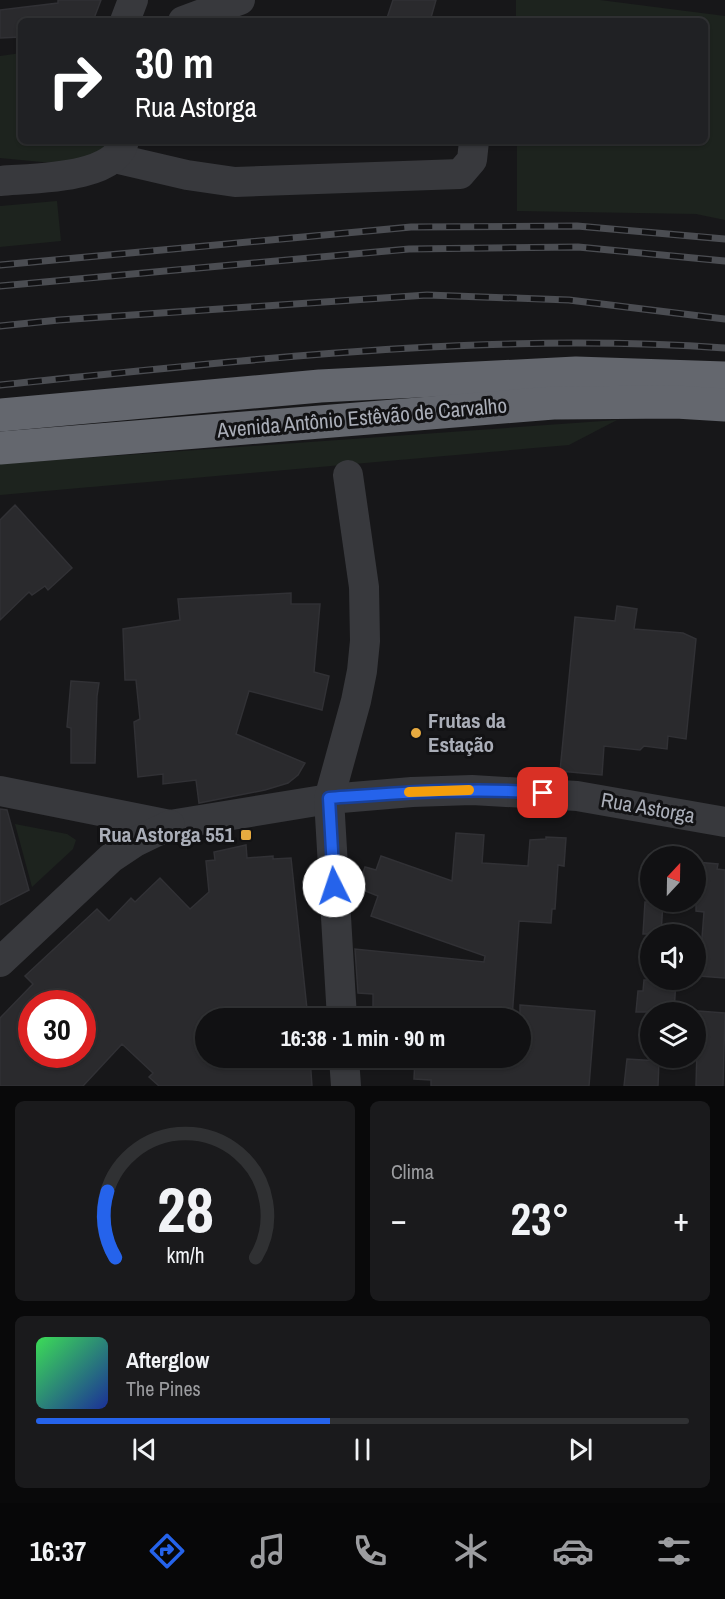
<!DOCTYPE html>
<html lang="pt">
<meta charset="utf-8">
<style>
:root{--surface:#111113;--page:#1a1a1c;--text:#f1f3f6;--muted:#9c9da0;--line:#303133;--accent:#2563eb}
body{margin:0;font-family:"Archivo Narrow",sans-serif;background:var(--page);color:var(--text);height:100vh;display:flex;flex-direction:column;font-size:22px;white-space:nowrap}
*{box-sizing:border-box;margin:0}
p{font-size:20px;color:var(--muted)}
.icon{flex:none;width:33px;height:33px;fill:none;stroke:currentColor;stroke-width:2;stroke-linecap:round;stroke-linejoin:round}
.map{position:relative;height:1086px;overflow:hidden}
.details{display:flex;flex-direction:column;gap:15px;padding:15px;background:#09090a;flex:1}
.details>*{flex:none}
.top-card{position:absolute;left:18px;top:18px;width:690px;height:126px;border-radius:9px;box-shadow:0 2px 4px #0004,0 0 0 2px var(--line);background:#202124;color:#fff;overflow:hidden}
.needle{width:39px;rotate:22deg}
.fabs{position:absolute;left:640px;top:846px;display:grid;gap:12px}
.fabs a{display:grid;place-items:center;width:66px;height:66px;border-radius:50%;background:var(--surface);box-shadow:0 2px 4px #0004,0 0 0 2px var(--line);font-size:30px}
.speed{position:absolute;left:18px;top:990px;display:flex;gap:12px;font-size:30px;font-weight:700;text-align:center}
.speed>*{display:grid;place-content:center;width:78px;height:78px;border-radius:50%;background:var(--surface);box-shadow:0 2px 4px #0004,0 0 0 2px var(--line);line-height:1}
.speed .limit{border:9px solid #d22;background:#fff;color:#111}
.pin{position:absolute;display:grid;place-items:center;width:51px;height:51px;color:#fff;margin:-26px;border-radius:12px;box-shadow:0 3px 9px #0006}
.me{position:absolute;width:66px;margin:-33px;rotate:356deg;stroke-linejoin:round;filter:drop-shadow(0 0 4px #0008)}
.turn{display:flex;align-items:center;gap:21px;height:126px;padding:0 18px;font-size:27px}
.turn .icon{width:78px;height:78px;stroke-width:2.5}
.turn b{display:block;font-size:42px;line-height:51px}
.big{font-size:45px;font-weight:800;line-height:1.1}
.details .card{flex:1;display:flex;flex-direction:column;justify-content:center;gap:9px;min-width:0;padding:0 21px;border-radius:9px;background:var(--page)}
.details .dial{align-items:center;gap:0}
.dial svg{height:156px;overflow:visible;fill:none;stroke:var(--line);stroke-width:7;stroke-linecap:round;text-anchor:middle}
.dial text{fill:var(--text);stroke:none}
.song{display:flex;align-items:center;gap:18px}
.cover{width:72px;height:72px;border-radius:9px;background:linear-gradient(135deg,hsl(130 70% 55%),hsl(230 70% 35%))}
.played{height:6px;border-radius:3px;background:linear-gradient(90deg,var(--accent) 45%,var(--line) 45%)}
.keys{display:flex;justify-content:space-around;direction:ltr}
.heat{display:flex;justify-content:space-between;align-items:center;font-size:33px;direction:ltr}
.details .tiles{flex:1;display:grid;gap:15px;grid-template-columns:1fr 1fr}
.card:last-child{grid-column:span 2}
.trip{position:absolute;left:195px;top:1008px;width:336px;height:60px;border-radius:30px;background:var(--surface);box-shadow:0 2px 4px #0004,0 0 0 2px var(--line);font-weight:800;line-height:60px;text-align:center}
.menu{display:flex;height:96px;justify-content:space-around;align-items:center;background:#070708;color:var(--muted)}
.menu .icon{width:42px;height:42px}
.menu .active{color:var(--accent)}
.menu b{font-size:27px;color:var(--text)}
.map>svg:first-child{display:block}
.green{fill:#1d231e}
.building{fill:#2a2a2d;stroke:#313135;stroke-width:1.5;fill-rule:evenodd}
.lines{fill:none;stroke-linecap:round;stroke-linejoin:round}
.minor{stroke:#38393d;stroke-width:30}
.highway{stroke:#64676e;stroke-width:33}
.rail-casing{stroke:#4b4d52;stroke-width:7}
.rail{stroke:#121214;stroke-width:4.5;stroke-dasharray:14;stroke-linecap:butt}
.route-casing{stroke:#184099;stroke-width:15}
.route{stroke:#2563eb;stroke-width:10}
.slow{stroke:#f59e0b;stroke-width:10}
.poi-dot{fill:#e8ab40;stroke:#121214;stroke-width:2}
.labels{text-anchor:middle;stroke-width:6;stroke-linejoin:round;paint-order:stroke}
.street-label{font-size:21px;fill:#aaaeb8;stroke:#121214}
.poi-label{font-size:21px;font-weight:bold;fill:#aaaeb8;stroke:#121214;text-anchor:start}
</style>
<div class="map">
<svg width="725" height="1086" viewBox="0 0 725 1086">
<rect width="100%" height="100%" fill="#171719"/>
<g class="green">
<polygon points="516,0 600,0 725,16 725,220 696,214 517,211 517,141 705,141 705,21 516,21"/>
<polygon points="21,53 21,141 117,141 83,166 0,158 0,56"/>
<polygon points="57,201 61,241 0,247 0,206"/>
<polygon points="617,420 569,445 0,495 0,464"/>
<polygon points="15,824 67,834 76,840 73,849 32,887"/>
</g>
<g class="building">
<polygon points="58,0 101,0 93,21 21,21 21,37 0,38 0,10 58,3"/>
<polygon points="393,0 436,0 430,21 386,21"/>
<polygon points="15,505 72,568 48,590 45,586 32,595 29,592 0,620 0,520"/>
<polygon points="291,593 291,604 320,604 314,672 329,676 322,710 249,691 236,734 305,763 298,775 288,783 265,790 199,803 196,780 163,784 163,774 138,777 134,722 140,719 136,680 125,680 123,629 180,620 178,599"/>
<polygon points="617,606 637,609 634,629 683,633 696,639 686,739 668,736 667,749 644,746 640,750 604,746 602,775 560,771 575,617 615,621"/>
<polygon points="71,681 99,683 97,696 95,763 71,763 71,728 67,727"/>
<polygon points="0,809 7,810 29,890 0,905"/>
<polygon points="456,833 484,835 482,863 528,866 530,840 546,839 546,837 566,838 564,866 558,865 555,909 552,909 551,923 519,921 512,1018 373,1018 373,994 358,993 355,949 484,962 485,956 371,916 378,896 358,888 365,867 376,870 381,856 452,881"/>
<path d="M246 845 247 858 273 856V859L291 858 307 1009 291 1010 292 1018H206V1058H310L312 1086H159L149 1077 153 1073 122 1044 83 1086H0V1018L33 984 25 976 97 909 109 921 131 898 135 902 160 878 190 909 209 892 206 861 215 860 214 852ZM32 1004H82V1054H32Z"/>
<polygon points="696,862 718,864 717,869 725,870 725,978 699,976 704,912 696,911"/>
<polygon points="645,902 663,902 661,934 643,934"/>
<polygon points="644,980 676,980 674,1012 636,1012 638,991 643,991"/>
<polygon points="520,1005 595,1011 589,1086 431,1086 431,1080 414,1079 415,1058 452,1058 451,1066 488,1069 488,1063 501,1064 501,1058 520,1058"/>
<polygon points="698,1011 725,1013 723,1086 696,1086"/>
<polygon points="627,1059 659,1061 658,1086 624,1086"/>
</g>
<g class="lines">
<g class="minor">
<polyline points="125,21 133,0"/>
<polyline points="183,21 240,0"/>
<polyline points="114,158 187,175 235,182 460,174 472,160 474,141"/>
<path d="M0 181C31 178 116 180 124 141"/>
<polyline points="0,791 170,825 329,799 412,792 472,790 577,796 725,822"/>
<polyline points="0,962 111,858 135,842 170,825"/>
<polyline points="342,1018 329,799 356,701 362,671 365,641 364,587 348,475"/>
<polyline points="344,1058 346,1086"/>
</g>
<g class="highway">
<polyline points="0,415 320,386 576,373 725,378"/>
<polyline points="0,448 553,403 676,402 725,405"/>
</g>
<defs>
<g id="rail">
<polyline points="0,265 411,227 577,226 725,239"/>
<polyline points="0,286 409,249 578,247 725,261"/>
<polyline points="0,326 59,320 427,295 569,300 725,319"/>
<path d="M0 385C241 361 483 331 725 348"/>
</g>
</defs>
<use href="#rail" class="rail-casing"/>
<use href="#rail" class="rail"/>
</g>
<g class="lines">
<defs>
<path id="route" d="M334 886 329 798C400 793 471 787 543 793"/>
</defs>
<use href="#route" class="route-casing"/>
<use href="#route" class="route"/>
<polyline class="slow" points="409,792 469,790"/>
</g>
<g class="poi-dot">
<circle cx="416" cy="733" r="6"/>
<rect x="240" y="829" width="12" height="12" rx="3"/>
</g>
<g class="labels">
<g class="street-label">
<text transform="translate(362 418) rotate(-5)" y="7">Avenida Antônio Estêvão de Carvalho</text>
<text transform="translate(648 808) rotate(10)" y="7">Rua Astorga</text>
</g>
<g class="poi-label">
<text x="428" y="728">Frutas da<tspan x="428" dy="24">Estação</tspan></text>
<text x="234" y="842" text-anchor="end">Rua Astorga 551</text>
</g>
</g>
</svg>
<div class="fabs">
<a><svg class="needle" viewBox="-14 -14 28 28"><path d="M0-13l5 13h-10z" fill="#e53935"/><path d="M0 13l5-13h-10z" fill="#9c9da0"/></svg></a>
<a><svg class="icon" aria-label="sound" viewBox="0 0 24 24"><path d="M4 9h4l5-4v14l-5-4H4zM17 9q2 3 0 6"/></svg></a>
<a><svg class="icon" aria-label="layers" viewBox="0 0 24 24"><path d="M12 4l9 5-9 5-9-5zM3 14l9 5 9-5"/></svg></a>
</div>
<div class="speed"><div class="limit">30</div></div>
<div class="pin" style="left:543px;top:793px;background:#d93025"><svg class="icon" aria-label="arrive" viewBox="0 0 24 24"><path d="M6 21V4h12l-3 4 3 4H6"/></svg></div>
<svg class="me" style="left:334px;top:886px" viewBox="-20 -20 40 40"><circle r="19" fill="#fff"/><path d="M0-13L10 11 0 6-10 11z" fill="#2563eb"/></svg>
<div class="trip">16:38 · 1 min · 90 m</div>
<div class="top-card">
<div class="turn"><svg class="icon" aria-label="right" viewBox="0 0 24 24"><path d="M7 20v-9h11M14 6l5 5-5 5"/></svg><div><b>30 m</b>Rua Astorga</div></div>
</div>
</div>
<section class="details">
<div class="tiles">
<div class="card dial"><svg viewBox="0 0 100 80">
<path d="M14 69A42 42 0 1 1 86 69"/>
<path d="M14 69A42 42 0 0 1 10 35" stroke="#2563eb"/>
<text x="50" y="56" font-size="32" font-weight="700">28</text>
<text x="50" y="72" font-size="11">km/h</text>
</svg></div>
<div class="card"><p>Clima</p>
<div class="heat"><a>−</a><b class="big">23°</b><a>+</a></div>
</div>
<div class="card">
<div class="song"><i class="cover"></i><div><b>Afterglow</b><p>The Pines</p></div></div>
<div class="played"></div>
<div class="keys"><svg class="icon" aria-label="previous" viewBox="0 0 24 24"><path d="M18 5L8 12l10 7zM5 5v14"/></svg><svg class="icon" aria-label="pause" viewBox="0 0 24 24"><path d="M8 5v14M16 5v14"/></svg><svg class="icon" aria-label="next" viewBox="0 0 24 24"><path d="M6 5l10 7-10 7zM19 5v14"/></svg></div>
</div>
</div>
</section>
<nav class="menu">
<b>16:37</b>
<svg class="icon active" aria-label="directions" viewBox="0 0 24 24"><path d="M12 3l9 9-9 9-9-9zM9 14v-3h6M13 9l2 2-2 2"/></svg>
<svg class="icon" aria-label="music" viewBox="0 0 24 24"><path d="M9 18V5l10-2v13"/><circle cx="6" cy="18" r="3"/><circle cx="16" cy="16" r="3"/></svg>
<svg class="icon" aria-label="phone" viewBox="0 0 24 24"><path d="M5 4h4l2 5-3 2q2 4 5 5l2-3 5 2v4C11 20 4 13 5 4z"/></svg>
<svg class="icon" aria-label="climate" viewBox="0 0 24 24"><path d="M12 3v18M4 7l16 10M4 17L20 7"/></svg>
<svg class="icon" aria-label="car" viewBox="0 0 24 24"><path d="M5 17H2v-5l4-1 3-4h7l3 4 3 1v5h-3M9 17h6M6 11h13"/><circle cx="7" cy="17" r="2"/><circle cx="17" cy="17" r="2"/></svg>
<svg class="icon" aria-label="filters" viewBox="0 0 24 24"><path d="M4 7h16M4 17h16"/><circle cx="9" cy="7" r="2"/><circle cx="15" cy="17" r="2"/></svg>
</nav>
